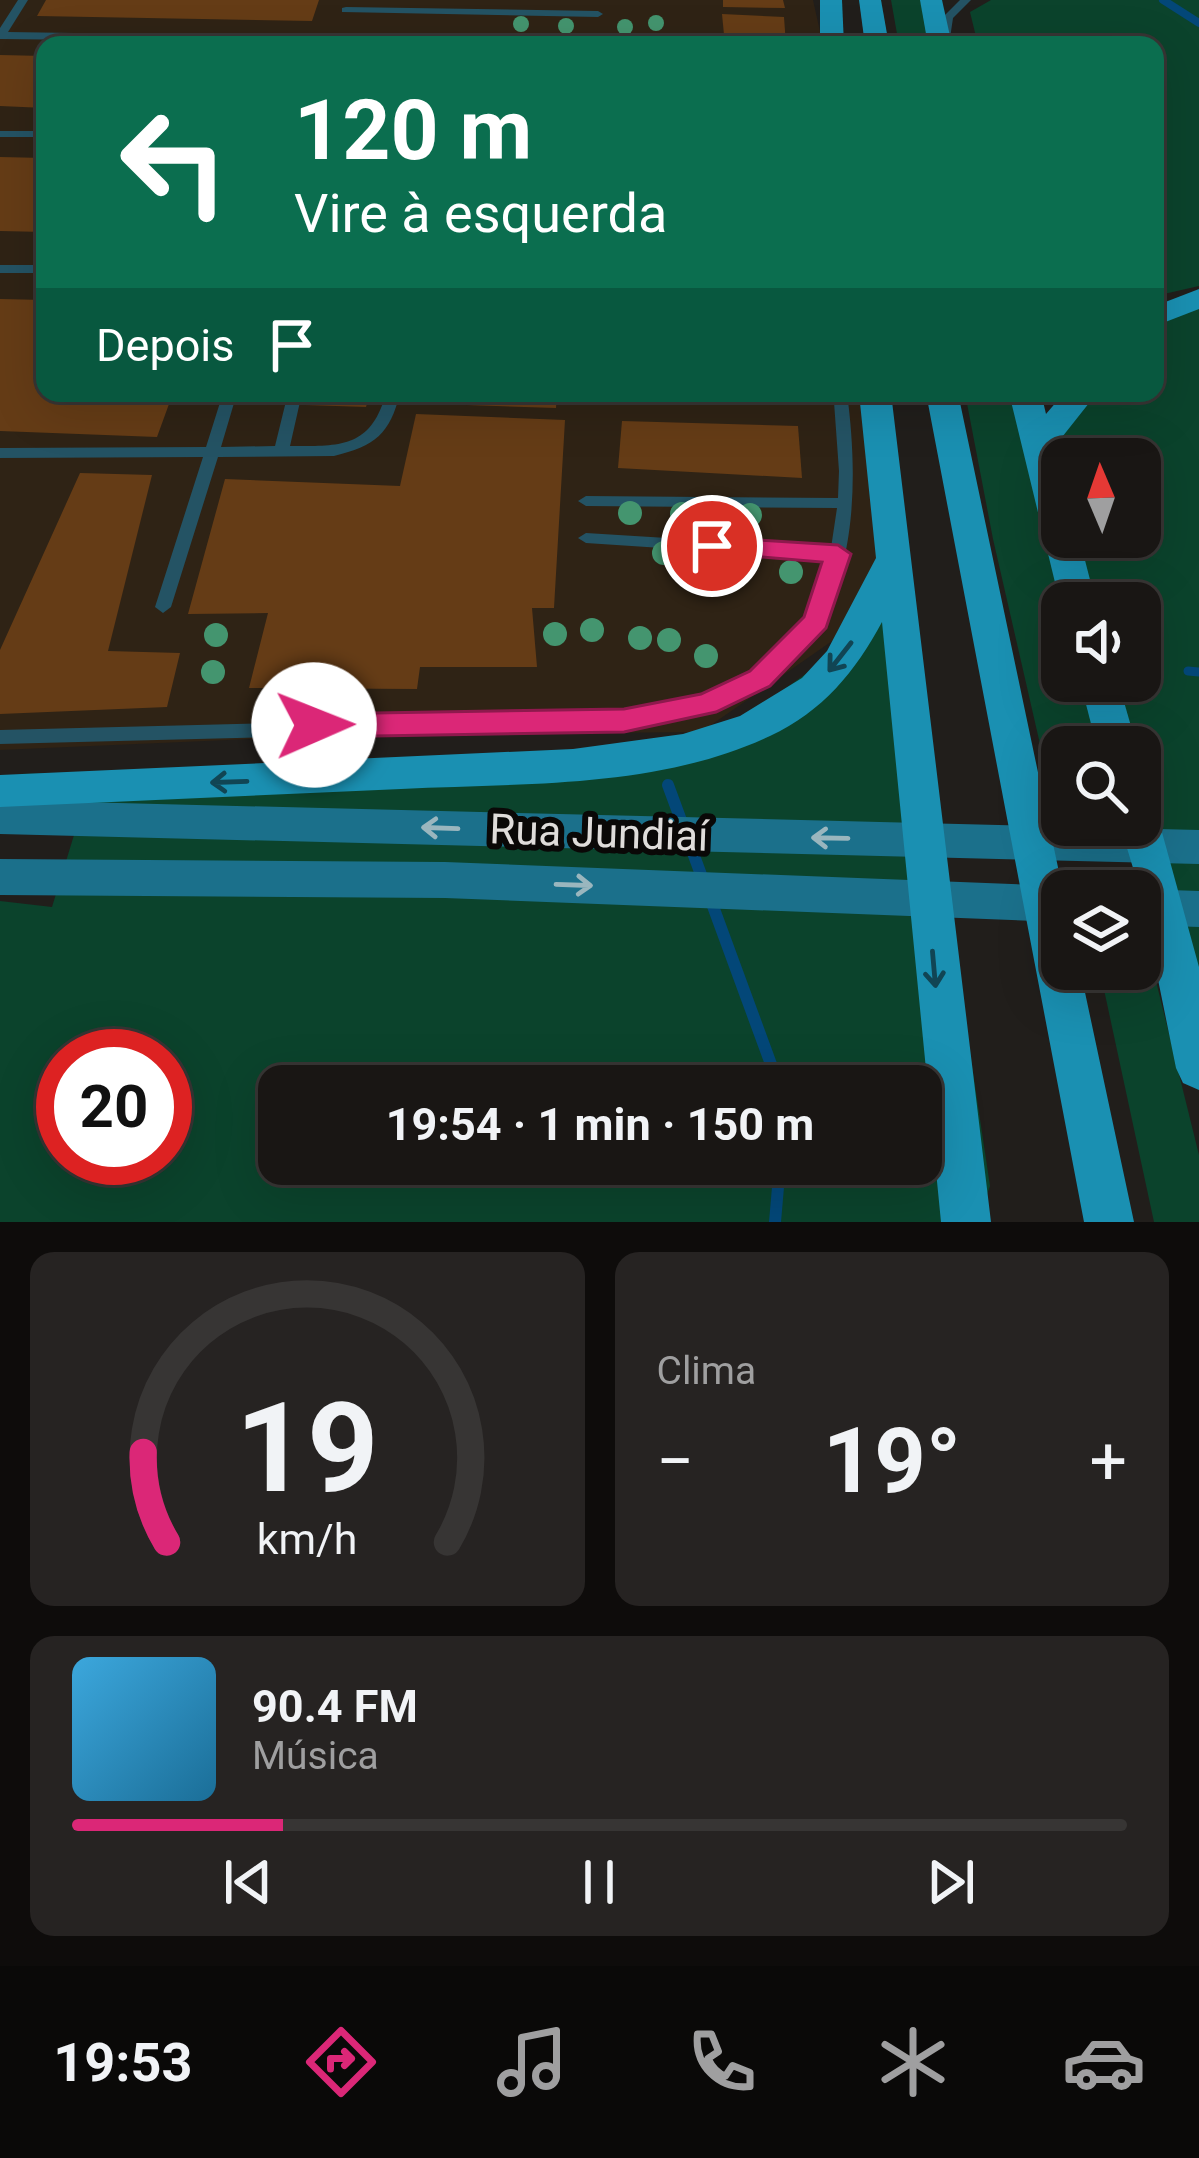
<!DOCTYPE html>
<html lang="pt">
<meta charset="utf-8">
<style>
:root{--surface:#191614;--page:#262322;--text:#f1f3f6;--muted:#9f9fa0;--line:#373534;--accent:#db2777}
body{margin:0;font-family:Roboto,sans-serif;background:var(--page);color:var(--text);height:100vh;display:flex;flex-direction:column;font-size:45px;white-space:nowrap}
*{box-sizing:border-box;margin:0}
p{font-size:39px;color:var(--muted)}
.icon{flex:none;width:66px;height:66px;fill:none;stroke:currentColor;stroke-width:2;stroke-linecap:round;stroke-linejoin:round}
.map{position:relative;height:1222px;overflow:hidden}
.panel{display:flex;flex-direction:column;gap:30px;padding:30px;background:#0e0c0b;flex:1}
.panel>*{flex:none}
.hud{position:absolute;left:36px;top:36px;width:1128px;height:366px;border-radius:24px;box-shadow:0 12px 48px #0002,0 0 0 3px var(--line);background:#0b6e4f;color:#fff;overflow:hidden}
.needle{width:78px;rotate:358deg}
.fabs{position:absolute;left:1041px;top:438px;display:grid;gap:24px}
.fabs a{display:grid;place-items:center;width:120px;height:120px;border-radius:24px;background:var(--surface);box-shadow:0 12px 48px #0002,0 0 0 3px var(--line);font-size:60px}
.speed{position:absolute;left:36px;top:1029px;display:flex;gap:24px;font-size:60px;font-weight:700;text-align:center}
.speed>*{display:grid;place-content:center;width:156px;height:156px;border-radius:50%;background:var(--surface);box-shadow:0 12px 48px #0002,0 0 0 3px var(--line);line-height:1}
.speed .limit{border:18px solid #d22;background:#fff;color:#111}
.pin{position:absolute;display:grid;place-items:center;width:102px;height:102px;color:#fff;margin:-51px;border:6px solid #fff;border-radius:50%;box-shadow:0 3px 12px #0007}
.me{position:absolute;width:132px;margin:-66px;rotate:89deg;stroke-linejoin:round;filter:drop-shadow(0 0 9px #0008)}
.turn{display:flex;align-items:center;gap:42px;height:252px;padding:0 60px;font-size:54px}
.turn .icon{width:156px;height:156px;stroke-width:2.5}
.turn b{display:block;font-size:84px;line-height:102px}
.then{display:flex;align-items:center;height:114px;padding:0 60px;background:#0003;gap:24px;font-size:45px}
.big{font-size:90px;font-weight:700;line-height:1.1}
.panel .card{flex:1;display:flex;flex-direction:column;justify-content:center;gap:18px;min-width:0;padding:0 42px;border-radius:24px;background:var(--page)}
.panel .dial{align-items:center;gap:0}
.dial svg{height:312px;overflow:visible;fill:none;stroke:var(--line);stroke-width:7;stroke-linecap:round;text-anchor:middle}
.dial text{fill:var(--text);stroke:none}
.song{display:flex;align-items:center;gap:36px}
.cover{width:144px;height:144px;border-radius:18px;background:linear-gradient(135deg,hsl(200 70% 55%),hsl(200 70% 35%))}
.played{height:12px;border-radius:6px;background:linear-gradient(90deg,var(--accent) 20%,var(--line) 20%)}
.keys{display:flex;justify-content:space-around;direction:ltr}
.heat{display:flex;justify-content:space-between;align-items:center;font-size:66px;direction:ltr}
.panel .tiles{flex:1;display:grid;gap:30px;grid-template-columns:1fr 1fr}
.card:last-child{grid-column:span 2}
.trip{position:absolute;left:258px;top:1065px;width:684px;height:120px;border-radius:24px;background:var(--surface);box-shadow:0 12px 48px #0002,0 0 0 3px var(--line);font-weight:700;line-height:120px;text-align:center}
.tabs{display:flex;height:192px;justify-content:space-around;align-items:center;background:#0a0908;color:var(--muted)}
.tabs .icon{width:84px;height:84px}
.tabs .current{color:var(--accent)}
.tabs b{font-size:54px;color:var(--text)}
.map>svg:first-child{display:block}
.commercial{fill:#2f2315}
.green{fill:#0b432c;fill-rule:evenodd}
.lines{fill:none;stroke-linecap:round;stroke-linejoin:round}
.stream-far2{stroke:#034778;stroke-width:8}
.stream-far1{stroke:#034778;stroke-width:9}
.stream{stroke:#034778;stroke-width:12}
.building{fill:#653c16}
.service{fill:#245364;fill-rule:evenodd}
.secondary{fill:#1b708b;fill-rule:evenodd}
.trunk{fill:#1a90b2;fill-rule:evenodd}
.tree{fill:#44956f}
.oneway{stroke:#114554}
.oneway2{stroke:#9ab6be}
.route{fill:#db2777;stroke:#8e194d;stroke-width:3}
.labels{text-anchor:middle;stroke-width:12;stroke-linejoin:round;paint-order:stroke}
.street-label{font-size:42px;fill:#dfdcda;stroke:#0a0807}
</style>
<div class="map">
<svg width="1199" height="1222" viewBox="0 0 1199 1222">
<rect width="100%" height="100%" fill="#211e1b"/>
<polygon class="commercial" points="0,0 813,0 823,45 45,45 45,393 875,393 892,528 835,639 701,732 345,735 0,750"/>
<g class="green">
<polygon points="891,0 924,0 935,45 899,45"/>
<polygon points="991,0 1199,0 1199,286 1155,296 1155,45 978,45 970,12"/>
<path d="M1199 298V1050L1140 825V747H1117L1099 681H1140V603H1078L1037 446 1082 393H1155V317ZM1062 459H1140V537H1062Z"/>
<polygon points="965,393 1018,393 1062,603 1062,681 1087,681 1103,747 1062,747 1062,825 1122,825 1123,829 1059,827 993,539"/>
<path d="M903 604 990 1186 977 1222H0V901L52 907 89 786 17 774 686 760ZM63 1056H165V1158H63ZM279 1086H921V1164H279Z"/>
<polygon points="1152,965 1199,1155 1199,1222 1154,1222 1100,971"/>
</g>
<g class="lines">
<polyline class="stream-far2" points="1163,0 1199,23"/>
<polyline class="stream-far1" points="1188,671 1199,672"/>
<g class="stream">
<polyline points="668,785 703,880"/>
<polyline points="710,898 779,1086"/>
<polyline points="775,1222 780,1164"/>
</g>
</g>
<g class="building">
<polygon points="46,0 319,0 312,21 37,16"/>
<polygon points="723,0 783,0 785,8 723,7"/>
<polygon points="722,14 784,17 786,45 725,45"/>
<polygon points="505,37 556,38 556,45 504,45"/>
<polygon points="0,55 45,56 45,108 0,106"/>
<polygon points="0,157 45,158 45,232 0,231"/>
<polygon points="0,299 45,300 45,393 173,393 157,437 0,431"/>
<polygon points="308,393 370,393 366,407 305,405"/>
<polygon points="411,393 557,393 556,408 408,403"/>
<polygon points="416,414 565,420 554,608 532,608 537,667 420,667 417,689 249,688 268,613 188,614 225,479 400,486"/>
<polygon points="622,421 798,426 802,478 618,468"/>
<polygon points="80,473 152,475 108,651 180,653 167,707 0,714 0,650"/>
</g>
<g class="lines">
<g class="service">
<polygon points="18,0 28,0 8,32 337,37 342,40 337,43 0,39 0,28"/>
<polygon points="960,0 971,0 953,18 949,45 939,45 943,17"/>
<polygon points="346,7 598,11 603,14 598,17 342,12 342,8"/>
<rect x="0" y="131" width="45" height="6"/>
<rect x="0" y="265" width="45" height="8"/>
<path d="M223 393H237L221 447 275 446 288 393H302L290 446C339 446 371 449 386 393H400C390 434 375 446 334 456L218 457 171 607 163 613 155 607 203 457 0 458V448L206 447Z"/>
<path d="M589 393H847C861 498 857 635 749 692 711 712 666 719 624 728L0 744V730L624 714C732 692 794 674 829 559L586 543 578 538 586 533 831 548 837 508 586 506 578 501 586 496 838 498 839 471 834 402 594 401 589 399Z"/>
</g>
<g class="secondary">
<polygon points="0,800 1199,830 1199,864 0,834"/>
<polygon points="0,859 445,862 1062,886 1077,891 1062,891 1062,922 445,898 0,895"/>
<polygon points="1140,889 1199,891 1199,927 1140,925 1140,891 1133,891"/>
</g>
<g class="trunk">
<polygon points="820,0 842,0 844,45 820,45"/>
<polygon points="859,0 881,0 889,45 865,45"/>
<polygon points="920,0 942,0 952,45 928,45"/>
<polygon points="1199,289 1199,309 1155,326 1155,306"/>
<path d="M859 393H891L991 1222H941L882 622C855 672 823 711 770 736 658 789 522 783 401 789 268 795 134 801 0 807V775L573 749 683 734 740 716 802 678 827 651 876 558Z"/>
<polygon points="926,393 958,393 1063,891 1062,969 1080,969 1134,1222 1084,1222"/>
<polygon points="1009,393 1041,393 1046,414 1064,393 1097,393 1055,446 1062,474 1062,537 1079,537 1096,603 1060,603"/>
<polygon points="1080,681 1118,681 1137,747 1097,747"/>
<polygon points="1140,808 1154,813 1160,825 1199,967 1199,1090 1183,1083 1176,1068 1140,891 1120,825 1140,825"/>
</g>
</g>
<g class="tree">
<circle cx="656" cy="23" r="8"/>
<circle cx="521" cy="24" r="8"/>
<circle cx="566" cy="26" r="8"/>
<circle cx="625" cy="27" r="8"/>
<circle cx="630" cy="513" r="12"/>
<circle cx="682" cy="514" r="12"/>
<circle cx="750" cy="515" r="12"/>
<circle cx="664" cy="553" r="12"/>
<circle cx="791" cy="572" r="12"/>
<circle cx="592" cy="630" r="12"/>
<circle cx="555" cy="634" r="12"/>
<circle cx="216" cy="635" r="12"/>
<circle cx="640" cy="638" r="12"/>
<circle cx="669" cy="640" r="12"/>
<circle cx="706" cy="656" r="12"/>
<circle cx="213" cy="672" r="12"/>
</g>
<defs><path id="oneway-shaft" d="M-6 0H5M1.5-3L5.5 0L1.5 3" fill="none" stroke-width="1.6" stroke-linecap="round" stroke-linejoin="round" transform="scale(3)"/></defs>
<g class="oneway">
<use href="#oneway-shaft" transform="translate(840 657) rotate(128)"/>
<use href="#oneway-shaft" transform="translate(229 782) rotate(178)"/>
<use href="#oneway-shaft" transform="translate(934 969) rotate(85)"/>
</g>
<g class="oneway2">
<use href="#oneway-shaft" transform="translate(440 828) rotate(-178)"/>
<use href="#oneway-shaft" transform="translate(830 838) rotate(-179)"/>
<use href="#oneway-shaft" transform="translate(574 885) rotate(2)"/>
</g>
<polygon class="route" points="712,537 838,545 851,554 826,628 770,686 716,712 624,732 314,737 304,733 299,725 304,717 314,714 624,709 701,694 750,671 804,617 822,562 703,552 699,546"/>
<g class="labels">
<g class="street-label">
<text transform="translate(599 832) rotate(2)" y="15">Rua Jundiaí</text>
</g>
</g>
</svg>
<div class="fabs">
<a><svg class="needle" viewBox="-14 -14 28 28"><path d="M0-13l5 13h-10z" fill="#e53935"/><path d="M0 13l5-13h-10z" fill="#9f9fa0"/></svg></a>
<a><svg class="icon" aria-label="sound" viewBox="0 0 24 24"><path d="M4 9h4l5-4v14l-5-4H4zM17 9q2 3 0 6"/></svg></a>
<a><svg class="icon" aria-label="search" viewBox="0 0 24 24"><circle cx="10" cy="10" r="6"/><path d="M15 15l6 6"/></svg></a>
<a><svg class="icon" aria-label="layers" viewBox="0 0 24 24"><path d="M12 4l9 5-9 5-9-5zM3 14l9 5 9-5"/></svg></a>
</div>
<div class="speed"><div class="limit">20</div></div>
<div class="pin" style="left:712px;top:546px;background:#d93025"><svg class="icon" aria-label="arrive" viewBox="0 0 24 24"><path d="M6 21V4h12l-3 4 3 4H6"/></svg></div>
<svg class="me" style="left:314px;top:725px" viewBox="-20 -20 40 40"><circle r="19" fill="#fff"/><path d="M0-13L10 11 0 6-10 11z" fill="#db2777"/></svg>
<div class="trip">19:54 · 1 min · 150 m</div>
<div class="hud">
<div class="turn"><svg class="icon" aria-label="left" viewBox="0 0 24 24"><path d="M17 20v-9H6M10 6l-5 5 5 5"/></svg><div><b>120 m</b>Vire à esquerda</div></div>
<div class="then">Depois<svg class="icon" aria-label="arrive" viewBox="0 0 24 24"><path d="M6 21V4h12l-3 4 3 4H6"/></svg></div>
</div>
</div>
<section class="panel">
<div class="tiles">
<div class="card dial"><svg viewBox="0 0 100 80">
<path d="M14 69A42 42 0 1 1 86 69"/>
<path d="M14 69A42 42 0 0 1 8 46" stroke="#db2777"/>
<text x="50" y="56" font-size="32" font-weight="700">19</text>
<text x="50" y="72" font-size="11">km/h</text>
</svg></div>
<div class="card"><p>Clima</p>
<div class="heat"><a>−</a><b class="big">19°</b><a>+</a></div>
</div>
<div class="card">
<div class="song"><i class="cover"></i><div><b>90.4 FM</b><p>Música</p></div></div>
<div class="played"></div>
<div class="keys"><svg class="icon" aria-label="previous" viewBox="0 0 24 24"><path d="M18 5L8 12l10 7zM5 5v14"/></svg><svg class="icon" aria-label="pause" viewBox="0 0 24 24"><path d="M8 5v14M16 5v14"/></svg><svg class="icon" aria-label="next" viewBox="0 0 24 24"><path d="M6 5l10 7-10 7zM19 5v14"/></svg></div>
</div>
</div>
</section>
<nav class="tabs">
<b>19:53</b>
<svg class="icon current" aria-label="directions" viewBox="0 0 24 24"><path d="M12 3l9 9-9 9-9-9zM9 14v-3h6M13 9l2 2-2 2"/></svg>
<svg class="icon" aria-label="music" viewBox="0 0 24 24"><path d="M9 18V5l10-2v13"/><circle cx="6" cy="18" r="3"/><circle cx="16" cy="16" r="3"/></svg>
<svg class="icon" aria-label="phone" viewBox="0 0 24 24"><path d="M5 4h4l2 5-3 2q2 4 5 5l2-3 5 2v4C11 20 4 13 5 4z"/></svg>
<svg class="icon" aria-label="climate" viewBox="0 0 24 24"><path d="M12 3v18M4 7l16 10M4 17L20 7"/></svg>
<svg class="icon" aria-label="car" viewBox="0 0 24 24"><path d="M5 17H2v-5l4-1 3-4h7l3 4 3 1v5h-3M9 17h6M6 11h13"/><circle cx="7" cy="17" r="2"/><circle cx="17" cy="17" r="2"/></svg>
</nav>
